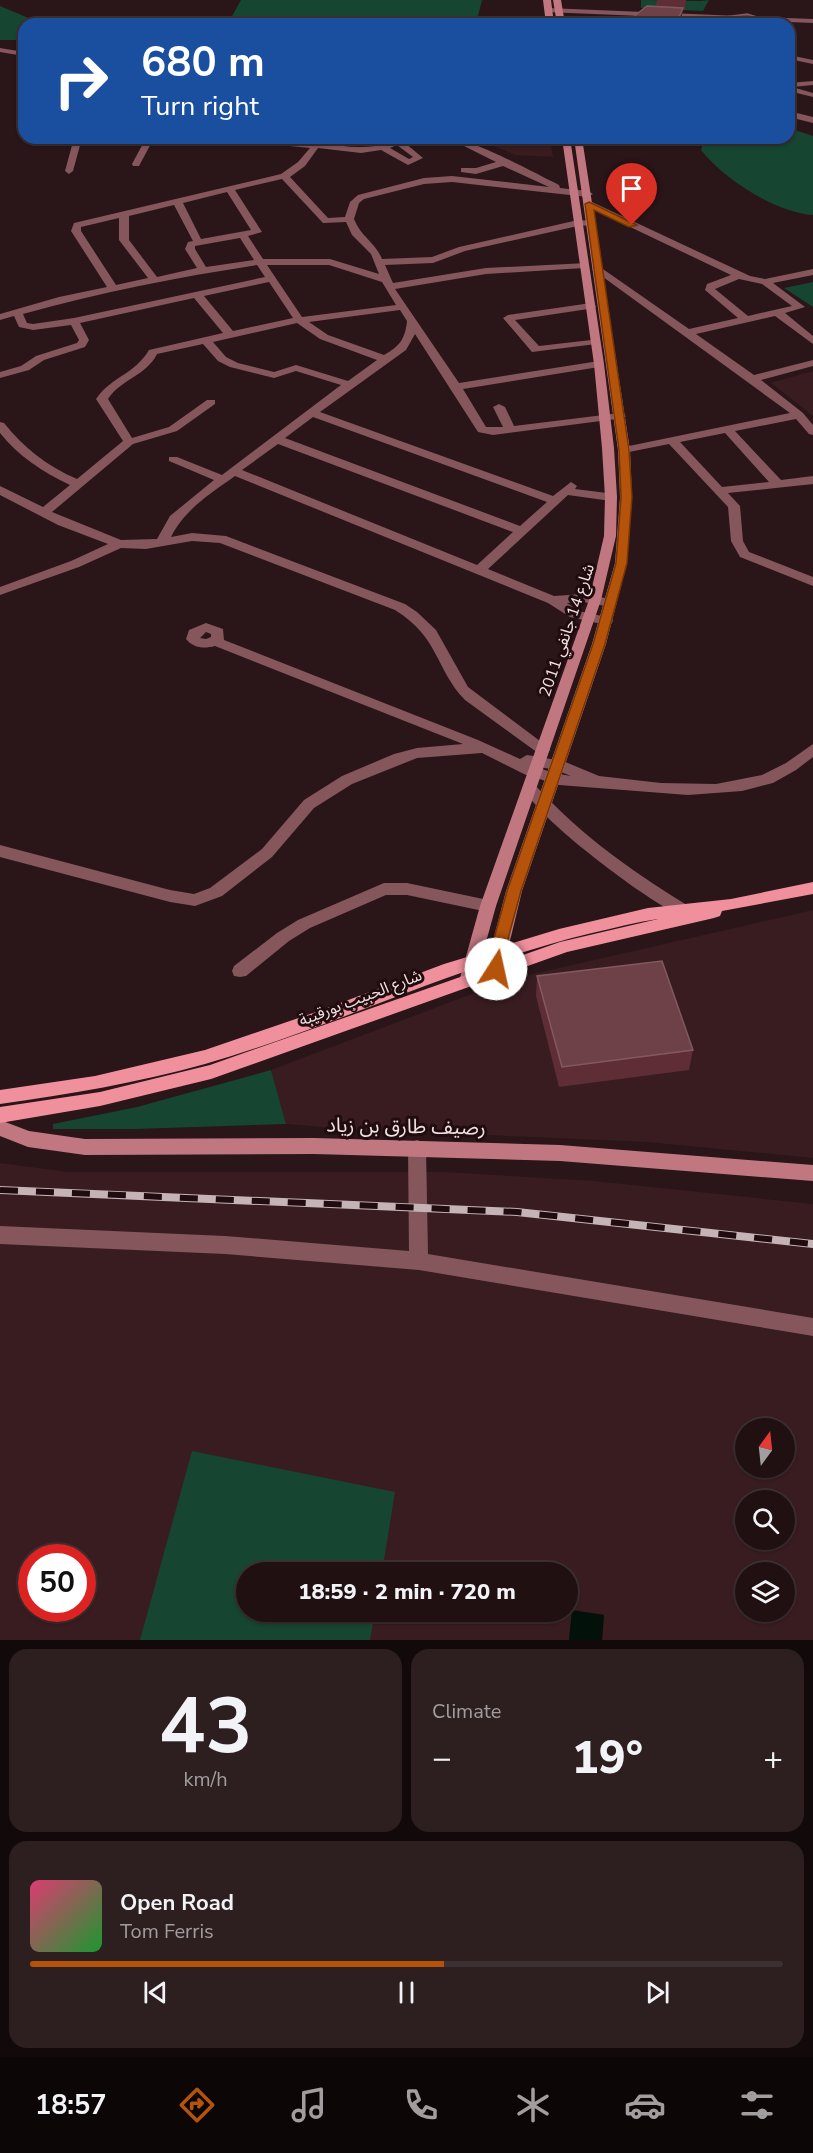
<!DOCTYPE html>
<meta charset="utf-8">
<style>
:root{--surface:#201012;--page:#2d1e20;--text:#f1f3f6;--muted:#a29d9f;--line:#3d3032;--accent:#b45309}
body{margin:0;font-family:"Nunito Sans","Noto Sans Arabic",sans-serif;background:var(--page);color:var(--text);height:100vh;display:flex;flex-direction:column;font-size:22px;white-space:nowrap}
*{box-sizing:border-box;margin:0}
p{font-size:20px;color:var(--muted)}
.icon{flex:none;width:33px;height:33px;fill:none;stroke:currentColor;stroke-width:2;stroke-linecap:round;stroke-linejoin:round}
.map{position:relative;height:1640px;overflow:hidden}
.panel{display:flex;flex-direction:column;gap:9px;padding:9px;background:#12090a;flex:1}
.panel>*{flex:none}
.hud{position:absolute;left:18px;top:18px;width:777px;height:126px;border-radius:18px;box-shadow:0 2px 4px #0004,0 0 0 2px var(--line);background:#1a4fa0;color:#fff;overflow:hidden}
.needle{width:39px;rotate:15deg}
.tools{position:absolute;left:735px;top:1418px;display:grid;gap:12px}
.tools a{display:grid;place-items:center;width:60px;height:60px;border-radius:50%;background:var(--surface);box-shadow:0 2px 4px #0004,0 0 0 2px var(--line);font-size:30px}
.speed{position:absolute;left:18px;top:1544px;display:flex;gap:12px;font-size:30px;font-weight:700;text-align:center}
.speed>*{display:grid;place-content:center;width:78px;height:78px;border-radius:50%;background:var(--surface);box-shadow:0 2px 4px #0004,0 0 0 2px var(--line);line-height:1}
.speed .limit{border:9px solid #d22;background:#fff;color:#111}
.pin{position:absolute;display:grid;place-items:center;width:51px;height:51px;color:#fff;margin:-62px -26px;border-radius:50% 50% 50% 0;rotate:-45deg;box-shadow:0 0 6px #0007}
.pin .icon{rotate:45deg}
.me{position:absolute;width:66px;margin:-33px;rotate:10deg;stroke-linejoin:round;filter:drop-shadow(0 0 4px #0008)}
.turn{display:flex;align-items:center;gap:21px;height:126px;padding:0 24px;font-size:27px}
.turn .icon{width:78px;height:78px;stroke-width:2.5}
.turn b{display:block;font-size:42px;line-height:51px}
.big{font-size:45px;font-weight:800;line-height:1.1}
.panel .card{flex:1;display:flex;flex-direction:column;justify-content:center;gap:9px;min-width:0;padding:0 21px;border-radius:18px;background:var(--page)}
.panel .dial{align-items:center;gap:0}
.dial b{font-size:78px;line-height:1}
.song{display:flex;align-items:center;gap:18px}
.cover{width:72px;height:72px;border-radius:9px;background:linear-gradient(135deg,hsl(340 70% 55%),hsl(130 70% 35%))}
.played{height:6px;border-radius:3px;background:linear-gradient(90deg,var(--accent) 55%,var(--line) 55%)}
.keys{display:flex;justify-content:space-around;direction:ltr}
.heat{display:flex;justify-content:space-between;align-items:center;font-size:33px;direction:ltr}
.panel .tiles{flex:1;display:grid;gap:9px;grid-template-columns:1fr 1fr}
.card:last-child{grid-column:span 2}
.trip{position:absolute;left:236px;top:1562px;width:342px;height:60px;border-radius:30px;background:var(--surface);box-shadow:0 2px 4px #0004,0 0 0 2px var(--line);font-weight:800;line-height:60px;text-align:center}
.dock{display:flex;height:96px;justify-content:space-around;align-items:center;background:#0d0607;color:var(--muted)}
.dock .icon{width:42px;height:42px}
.dock .on{color:var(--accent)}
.dock b{font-size:27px;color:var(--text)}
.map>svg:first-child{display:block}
.built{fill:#381c20;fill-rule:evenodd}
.green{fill:#164532}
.water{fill:#02120a}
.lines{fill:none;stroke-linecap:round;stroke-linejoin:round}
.minor{fill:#85565c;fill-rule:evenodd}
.secondary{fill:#c17780;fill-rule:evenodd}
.primary{fill:#f0909c;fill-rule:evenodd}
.rail-casing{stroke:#c5b4b5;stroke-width:8}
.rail{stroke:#200c0f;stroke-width:6;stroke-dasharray:18;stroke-linecap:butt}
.wall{fill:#5e2d35}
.shaded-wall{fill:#431b22}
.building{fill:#6e4048;stroke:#825960;stroke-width:1.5}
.route{fill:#b45309;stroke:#753606;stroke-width:1.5}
.labels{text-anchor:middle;stroke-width:6;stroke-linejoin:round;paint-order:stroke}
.street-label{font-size:16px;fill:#f1e1e2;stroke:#200c0f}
.near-street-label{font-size:20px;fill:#f1e1e2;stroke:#200c0f}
</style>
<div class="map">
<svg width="813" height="1640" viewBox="0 0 813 1640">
<rect width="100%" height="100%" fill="#2a1518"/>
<g class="built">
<polygon points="475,138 550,138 553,157 516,155"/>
<polygon points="813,371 813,416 771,383"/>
<polygon points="813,910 813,1158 647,1142 346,1129 286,1124 271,1070 511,979"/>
<path d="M0 1163 69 1172H446L594 1181 813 1204V1640H602L604 1615 572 1611 569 1640H0ZM746 1428H784V1467H746ZM746 1500H784V1539H746ZM32 1557H82V1608H32ZM246 1572H567V1611H246ZM746 1572H784V1611H746Z"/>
</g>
<g class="green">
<polygon points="241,0 482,0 476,24 401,24 232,16"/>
<polygon points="641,0 701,1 709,0 703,11 641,8"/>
<polygon points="0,6 31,19 24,21 28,23 23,25 24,40 0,40"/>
<path d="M789 128 813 136V215C775 212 725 180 701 150L705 138H789Z"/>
<polygon points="813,282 813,307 784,288"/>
<polygon points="271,1070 286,1124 135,1129 53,1129 53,1124 137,1107"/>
<polygon points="192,1451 395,1492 382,1572 246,1572 246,1611 375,1611 370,1640 140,1640"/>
</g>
<polygon class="water" points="572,1610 604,1615 602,1640 569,1640"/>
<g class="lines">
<g class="minor">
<polygon points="548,8 813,19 813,23 545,12"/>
<polygon points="0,48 24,52 24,56 0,52"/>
<polygon points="789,55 813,60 813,64 789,59"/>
<polygon points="813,81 813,85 792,87 813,93 813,97 789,91 789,83"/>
<polygon points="789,111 813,117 813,123 789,117"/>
<polygon points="74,138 82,138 73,171 69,174 65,171"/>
<polygon points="146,138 154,138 139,166 133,166 132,164"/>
<path d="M235 138 310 142 309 138H317L319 143C337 145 356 149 375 146 389 144 401 138 416 138L405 143 423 158 408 165 381 150 361 153 318 148 305 166 290 177 328 218 345 217 350 202 358 195 424 178 452 176 549 187 503 166 476 174 461 172V168H476L496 162 448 138C472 138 534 173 559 185L560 188 588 191 593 194 588 197 452 182 424 184 364 199 359 203 354 219C361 237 376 243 382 259L432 257 459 247 578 220 595 221V225L578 226 465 251 433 263 385 265 393 283 486 268 587 263 589 265 584 268 486 274 395 289 459 383 599 361 604 364 599 367 463 389 486 427H503L493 407 499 404 505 407 514 426 620 413 626 416 624 418 493 435 478 432 415 334 406 350 320 412 553 496 571 482 577 486 575 489 615 494 617 497 611 501 568 495 488 569 554 596 583 594 616 600 617 603 611 607 583 602 567 603 579 611 611 618 613 621 611 624 606 625 570 617 548 603 235 476C210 494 185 509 171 537L192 533 226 536 405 604 417 612 436 630 468 687 548 747 550 750 548 753H538L465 700C435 669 440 638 395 610L220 543 192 541 146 549 121 548 79 567 0 595V587L71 561 108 544 58 525 0 495V486L43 507 70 485C43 472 18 456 0 433V422L4 423C24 448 47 466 77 479L123 441 96 399C112 376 134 375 149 350L223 333 194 298 80 323 89 340 85 347 44 360 29 370 0 378V372L21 366 36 356 77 343 79 340 71 325 33 330 19 327 14 316 0 320V314L59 297 107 287 71 231 74 223 281 174 298 162 310 148 239 141ZM397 145 413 157 409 159 390 148ZM282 179 323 223 346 222 352 235 371 254 379 274 330 259H263L248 236 262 232 235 190ZM227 192 251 230 201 239 183 203ZM174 205 193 241 188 242 185 249 197 268 157 277 129 240V216ZM119 218V240L148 278 116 285 81 231V227ZM240 238 254 260 206 267 195 249V246ZM257 265 265 277 74 318 33 324 27 323 23 314C100 292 179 277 257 265ZM267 265H329L382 282 396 305 302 317ZM269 282 293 318 233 331 204 296ZM400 310 407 321C405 339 400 346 384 355L328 335 309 322ZM297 323 320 339 377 360 348 381 296 365 274 372 238 363 226 357 213 342ZM203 344 218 361 230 367 274 378 296 371 341 385 222 475 177 457H169V461L214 480 170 516 157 539 121 540 52 512 133 444 177 431 215 404V400H207L169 427 132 438 108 399C121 379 146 376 157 354ZM313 417 547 502 520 526 285 438ZM278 444 513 532 477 565 242 470Z"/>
<path d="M586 202H592L750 276 765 279 813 269V275L773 283 805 307 785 313 813 336V344L775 316 696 334 754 375 813 360V366L761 380 803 413 813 425V435L809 434 796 419 735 431 781 480 813 476V484L728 493 740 506 743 541 749 552 813 577V586L740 557 731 541 728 507 669 444 624 453 618 450 624 447 790 413 592 269 600 267 689 329 738 318 705 290 707 284 731 275 586 206ZM739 279 762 284 792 306 748 316 715 289ZM725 433 769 482 722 487 680 442Z"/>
<polygon points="591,303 596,306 595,308 515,320 539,346 600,339 600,343 596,344 532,352 503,318 508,315"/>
<path d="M206 623 223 629 224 640 478 740 520 759 527 755 563 761 599 776 661 783 716 784 762 775 786 763 813 744V757L796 770 773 783 742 791 688 795 559 785 526 775 482 753 417 758 352 784 314 808 272 857 222 896 195 906 170 902 0 857V845L170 890 194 894 210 888 262 849 304 800 342 776 394 754 417 748 463 744 215 646C204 649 193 648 186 639L189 630ZM206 632 211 634V637L206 639 200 638ZM534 766 556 770 571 776 553 773Z"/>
<path d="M530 784 535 785C582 837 637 875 697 911L699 915 697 919C677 925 578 846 560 829 547 818 536 805 525 793L523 789 525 785Z"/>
<polygon points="384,883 407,883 488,900 494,902 496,906 494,910 488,912 407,895 386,895 310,928 289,941 246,976 240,977 234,976 232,971 234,966 277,933 298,920"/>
<polygon points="417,1140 423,1142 426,1148 428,1254 813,1318 813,1336 419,1270 225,1254 0,1244 0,1226 225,1236 409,1251 408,1148 411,1142"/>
</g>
<g class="secondary">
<polygon points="543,0 551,0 554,24 546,24"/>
<polygon points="553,0 561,0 565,24 557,24"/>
<polygon points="562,138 570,138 604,364 614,448 617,497 616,536 601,600 496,906 476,978 474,983 468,985 462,983 460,978 480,906 589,600 604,536 605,497 602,448 594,364"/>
<polygon points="574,138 582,138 630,450 632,497 627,563 606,644 522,891 502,974 496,975 490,974 488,969 490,952 506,891 592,644 615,563 620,497 618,450"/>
<polygon points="0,1120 29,1131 85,1139 314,1138 560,1145 813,1165 813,1181 560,1161 314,1154 85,1155 28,1147 0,1136"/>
</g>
<path class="primary" d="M813 882V894L722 911 720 916 714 918 567 952 211 1079 100 1106 0 1123V1107L100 1092 210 1065 560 942 658 919C636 922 614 928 592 933 459 965 336 1026 205 1064 138 1083 69 1094 0 1104V1090L95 1076 205 1050 319 1011 444 964 559 929 648 908 731 899Z"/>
<defs>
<polyline id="rail" points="0,1190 517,1212 813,1244"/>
</defs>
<use href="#rail" class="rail-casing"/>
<use href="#rail" class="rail"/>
</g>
<g class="wall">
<polygon points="657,0 686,0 685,10 683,10 680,24 632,24 632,18 656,7"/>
<polygon points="716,18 774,24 715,24"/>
<polygon points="537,976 693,1050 689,1070 559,1087 536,996"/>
</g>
<polygon class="shaded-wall" points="683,8 680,24 670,24"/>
<g class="building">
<polygon points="647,6 683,8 680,15 670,24 665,24 632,18"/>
<polygon points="747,14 774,22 769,24 731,24 716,18"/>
<polygon points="662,961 693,1050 562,1067 537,976"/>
</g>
<polygon class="route" points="589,202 637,225 629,227 594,210 629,450 632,497 627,563 605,644 521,891 509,935 503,969 501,973 491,973 488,969 495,935 507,891 593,644 616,563 621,497 619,450 585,204"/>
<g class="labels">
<g class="street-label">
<text transform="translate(566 630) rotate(-71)" y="6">شارع 14 جانفي 2011</text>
<text transform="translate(360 997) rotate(-21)" y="6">شارع الحبيب بورقيبة</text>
</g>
<g class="near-street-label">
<text transform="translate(406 1126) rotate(1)" y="7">رصيف طارق بن زياد</text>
</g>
</g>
</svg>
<div class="tools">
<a><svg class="needle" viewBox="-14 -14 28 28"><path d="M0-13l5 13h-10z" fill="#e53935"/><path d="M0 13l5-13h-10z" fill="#a29d9f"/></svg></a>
<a><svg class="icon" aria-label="search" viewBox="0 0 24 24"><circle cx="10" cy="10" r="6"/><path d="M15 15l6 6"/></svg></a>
<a><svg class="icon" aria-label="layers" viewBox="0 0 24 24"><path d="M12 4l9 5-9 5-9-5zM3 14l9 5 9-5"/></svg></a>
</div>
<div class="speed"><div class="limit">50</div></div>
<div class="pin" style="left:632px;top:225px;background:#d93025"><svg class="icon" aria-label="arrive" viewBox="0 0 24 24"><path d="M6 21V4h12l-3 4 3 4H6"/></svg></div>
<svg class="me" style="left:496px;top:969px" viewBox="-20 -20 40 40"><circle r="19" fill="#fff"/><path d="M0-13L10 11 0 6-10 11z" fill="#b45309"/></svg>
<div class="trip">18:59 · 2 min · 720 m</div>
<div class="hud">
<div class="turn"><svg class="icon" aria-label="right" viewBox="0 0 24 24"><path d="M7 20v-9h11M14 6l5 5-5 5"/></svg><div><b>680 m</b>Turn right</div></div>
</div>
</div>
<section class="panel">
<div class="tiles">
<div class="card dial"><b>43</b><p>km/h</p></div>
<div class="card"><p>Climate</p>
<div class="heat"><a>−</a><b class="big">19°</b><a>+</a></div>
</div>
<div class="card">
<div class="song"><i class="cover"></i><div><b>Open Road</b><p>Tom Ferris</p></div></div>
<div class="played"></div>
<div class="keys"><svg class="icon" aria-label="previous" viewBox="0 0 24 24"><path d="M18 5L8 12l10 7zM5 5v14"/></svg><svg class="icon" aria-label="pause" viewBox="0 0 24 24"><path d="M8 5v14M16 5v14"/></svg><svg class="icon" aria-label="next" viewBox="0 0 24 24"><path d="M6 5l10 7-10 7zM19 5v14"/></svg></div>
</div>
</div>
</section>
<nav class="dock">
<b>18:57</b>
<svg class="icon on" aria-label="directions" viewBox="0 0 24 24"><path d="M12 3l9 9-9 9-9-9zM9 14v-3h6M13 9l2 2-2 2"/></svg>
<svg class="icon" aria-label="music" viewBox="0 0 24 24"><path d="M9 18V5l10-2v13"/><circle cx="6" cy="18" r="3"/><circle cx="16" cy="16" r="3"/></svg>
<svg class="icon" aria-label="phone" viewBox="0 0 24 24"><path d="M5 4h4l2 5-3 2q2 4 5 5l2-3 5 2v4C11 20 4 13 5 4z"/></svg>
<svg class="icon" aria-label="climate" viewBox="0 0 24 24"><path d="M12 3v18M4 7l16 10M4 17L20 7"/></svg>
<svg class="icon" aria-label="car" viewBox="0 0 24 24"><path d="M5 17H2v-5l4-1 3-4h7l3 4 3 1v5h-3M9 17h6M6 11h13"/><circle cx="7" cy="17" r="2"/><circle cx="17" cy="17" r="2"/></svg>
<svg class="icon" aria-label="filters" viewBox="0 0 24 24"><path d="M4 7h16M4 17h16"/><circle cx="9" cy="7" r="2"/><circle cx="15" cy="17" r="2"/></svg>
</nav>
